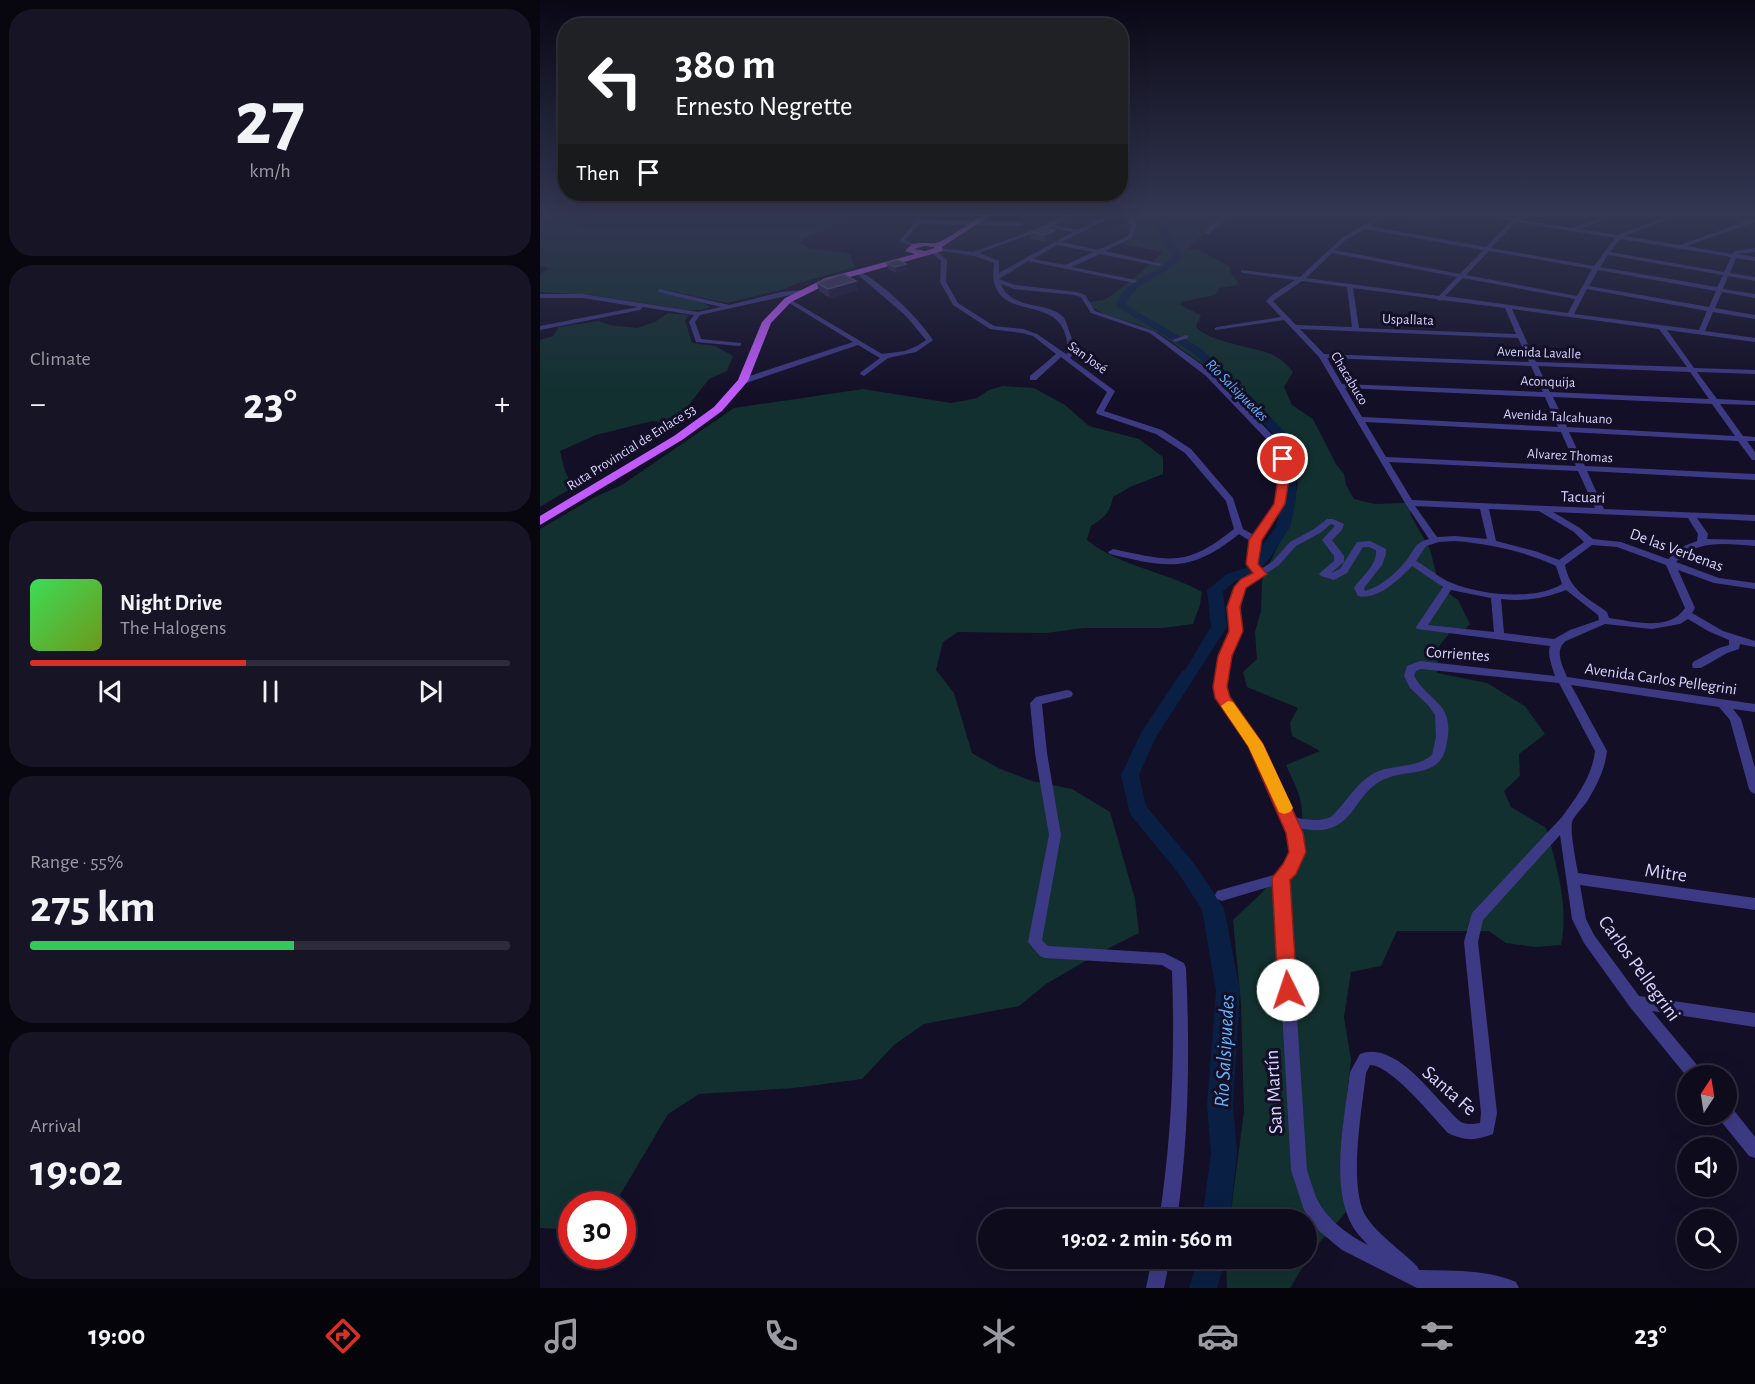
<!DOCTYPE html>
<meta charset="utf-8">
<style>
:root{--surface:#0e0b1c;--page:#171425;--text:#f1f3f6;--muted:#9b9ba3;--line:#2e2b3b;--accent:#d93025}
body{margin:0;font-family:"Alegreya Sans",sans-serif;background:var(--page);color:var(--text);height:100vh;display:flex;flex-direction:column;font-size:22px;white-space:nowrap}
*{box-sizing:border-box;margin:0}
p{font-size:20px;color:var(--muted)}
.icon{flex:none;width:33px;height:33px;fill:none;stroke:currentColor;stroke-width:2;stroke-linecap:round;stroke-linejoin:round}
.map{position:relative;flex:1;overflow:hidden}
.side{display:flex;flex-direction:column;gap:9px;padding:9px;background:#08060f;width:540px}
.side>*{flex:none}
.banner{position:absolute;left:18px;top:18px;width:570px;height:183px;border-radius:24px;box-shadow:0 6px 24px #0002,0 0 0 2px var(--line);background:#202124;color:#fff;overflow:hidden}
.needle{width:39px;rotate:12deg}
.controls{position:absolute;left:1137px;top:1065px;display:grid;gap:12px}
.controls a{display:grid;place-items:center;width:60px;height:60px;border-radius:50%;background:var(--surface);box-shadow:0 6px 24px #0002,0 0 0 2px var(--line);font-size:30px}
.speed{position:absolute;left:18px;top:1191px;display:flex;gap:12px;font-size:30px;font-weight:700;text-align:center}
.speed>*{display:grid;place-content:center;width:78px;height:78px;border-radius:50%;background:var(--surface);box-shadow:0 6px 24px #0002,0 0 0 2px var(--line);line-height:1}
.speed .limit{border:9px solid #d22;background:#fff;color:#111}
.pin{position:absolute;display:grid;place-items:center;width:51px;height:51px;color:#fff;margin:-26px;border:3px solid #fff;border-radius:50%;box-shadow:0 2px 6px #0007}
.me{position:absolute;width:66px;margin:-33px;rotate:356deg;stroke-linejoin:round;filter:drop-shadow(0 0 4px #0008)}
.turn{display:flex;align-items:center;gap:21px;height:126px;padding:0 18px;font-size:27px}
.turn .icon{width:78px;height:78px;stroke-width:2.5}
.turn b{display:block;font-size:42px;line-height:51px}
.then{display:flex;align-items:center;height:57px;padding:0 18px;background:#0003;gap:12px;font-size:22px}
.big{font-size:45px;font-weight:700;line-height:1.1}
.side .widget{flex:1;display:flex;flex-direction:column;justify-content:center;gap:9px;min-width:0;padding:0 21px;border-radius:24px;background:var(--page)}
.side .dial{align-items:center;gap:0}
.dial b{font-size:78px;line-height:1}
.song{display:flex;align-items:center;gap:18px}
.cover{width:72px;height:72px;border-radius:9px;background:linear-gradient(135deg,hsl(130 70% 55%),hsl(80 70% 35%))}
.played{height:6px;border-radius:3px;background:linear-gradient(90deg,var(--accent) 45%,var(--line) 45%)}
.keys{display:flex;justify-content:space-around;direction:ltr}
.heat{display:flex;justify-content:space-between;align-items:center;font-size:33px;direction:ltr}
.charge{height:9px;border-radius:4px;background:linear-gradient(90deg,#34c759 55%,var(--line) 0)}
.trip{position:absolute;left:438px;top:1209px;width:339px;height:60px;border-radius:30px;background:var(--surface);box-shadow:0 6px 24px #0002,0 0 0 2px var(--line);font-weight:700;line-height:60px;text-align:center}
.tabs{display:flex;height:96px;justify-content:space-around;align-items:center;background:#06040b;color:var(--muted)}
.tabs .icon{width:42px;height:42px}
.tabs .on{color:var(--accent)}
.tabs b{font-size:27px;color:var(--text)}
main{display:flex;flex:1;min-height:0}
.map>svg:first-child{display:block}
.green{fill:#12302f}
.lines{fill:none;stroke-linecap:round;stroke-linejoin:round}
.river{fill:#0a1f44;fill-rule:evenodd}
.street{fill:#3d3a85;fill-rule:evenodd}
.primary{fill:#c25bff;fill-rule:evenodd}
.wall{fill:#312854}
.shaded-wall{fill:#1d163a}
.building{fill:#433a66;stroke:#5a527e;stroke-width:1.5}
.route{fill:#d93025;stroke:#8d1f18;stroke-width:1.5}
.slow{fill:#f59e0b}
.labels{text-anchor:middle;stroke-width:6;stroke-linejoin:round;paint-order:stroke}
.far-street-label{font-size:14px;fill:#d9d4ff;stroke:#130f26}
.far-water-label{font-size:15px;font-style:italic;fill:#62b6ff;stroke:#130f26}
.street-label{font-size:16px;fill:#d9d4ff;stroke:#130f26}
.near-street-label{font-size:20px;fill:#d9d4ff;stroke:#130f26}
.near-water-label{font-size:21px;font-style:italic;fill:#62b6ff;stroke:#130f26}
</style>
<main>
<section class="side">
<div class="widget dial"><b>27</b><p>km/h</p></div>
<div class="widget"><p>Climate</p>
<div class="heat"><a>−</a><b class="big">23°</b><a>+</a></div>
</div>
<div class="widget">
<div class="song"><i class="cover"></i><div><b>Night Drive</b><p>The Halogens</p></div></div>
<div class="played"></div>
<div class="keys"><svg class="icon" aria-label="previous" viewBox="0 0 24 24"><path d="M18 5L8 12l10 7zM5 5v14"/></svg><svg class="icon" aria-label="pause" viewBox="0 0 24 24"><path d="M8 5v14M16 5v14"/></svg><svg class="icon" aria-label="next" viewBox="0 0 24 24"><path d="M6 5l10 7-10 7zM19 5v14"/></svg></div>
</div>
<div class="widget"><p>Range · 55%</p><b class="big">275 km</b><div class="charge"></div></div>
<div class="widget"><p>Arrival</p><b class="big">19:02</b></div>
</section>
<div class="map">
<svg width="1215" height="1288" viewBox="0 0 1215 1288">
<rect width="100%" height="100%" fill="#130f26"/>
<g class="green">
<polygon points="0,215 323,215 309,216 314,217 264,238 260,243 268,248 305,253 310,255 315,267 258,283 245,289 187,303 121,289 117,291 162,302 170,307 161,310 147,310 52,295 0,292 0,274 9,269 5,266 0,267"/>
<path d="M590 215H678L680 218 648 249 659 250 689 266 690 272 698 282 697 285 679 288 675 295 641 302 640 305 661 315 656 326C663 341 714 347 731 354 740 358 747 364 753 372L744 387 752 405 773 419 796 464 804 474 806 485 814 499 835 504 869 503 871 516 890 549 897 577 903 589 918 600 930 624 924 630H912L899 646 897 673 947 683 985 706 1005 734 979 754 980 776 964 791 971 807 1006 828C1017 866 1029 906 1021 945L996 947 966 943 949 931H857L841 966 811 972 804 1017 811 1060 804 1123 806 1212 774 1249 750 1288H687L686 1259 766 1258V1220L690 1219 704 1111 701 1004 693 920C728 886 775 850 759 795 756 785 750 775 746 765L780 751 752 736 750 723 758 708 707 687 703 672 717 659 715 632 721 611 722 580 750 520 758 483 733 433 665 366 619 333 597 324 565 315 550 305 549 302C554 301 559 301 563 300 577 294 612 263 623 252L582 244 593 238 597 225Z"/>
<polygon points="128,313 149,315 145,320 152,343 175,346 193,356 187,371 169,379 134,424 112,421 56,435 20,451 25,471 33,487 0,507 0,340 13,336 19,327 58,321 70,325 97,328 115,322"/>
<path d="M463 386 494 388 525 405 549 426 599 439 623 457V474L590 487 573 497C570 513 564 518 551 526L547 540C580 567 625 571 662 592L660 605 653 624 623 628H544L506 633 418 632 403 642 396 670 414 693 432 753 458 768 492 781 532 789 570 812 595 899 599 933 561 952 506 984 479 1006 384 1024 354 1045 322 1079 254 1088 159 1094 128 1114 80 1195 63 1204H32L31 1223 21 1229 0 1228V529L53 498 82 485 194 408 323 389 411 403 437 398 449 390Z"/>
</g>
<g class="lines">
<g class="river">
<path d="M610 215H618L642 257C626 278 595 279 586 305L660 348 686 371 744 431 757 460 756 500 750 527 730 558 716 574 697 580 683 591 687 627 616 737 599 775 606 806 653 862 684 908 700 991 693 1105 697 1153 690 1220H662L671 1153 667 1105 676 991 662 910 639 874 590 814 581 775 602 731 642 671 645 670 671 627 667 590 687 574 706 568 736 527 742 500 745 460 734 435 678 375 652 352 576 306C587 274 614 279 632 257Z"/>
<polygon points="658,1258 686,1258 677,1288 649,1288"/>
</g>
<g class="street">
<path d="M525 215H532L514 225 538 230 569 215H576L522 242 558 250 588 236 591 226 585 215H591L597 226 592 238 565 251 622 264 619 266 560 254 532 267 596 280 597 281 594 283 488 261 459 279 475 285 537 292 545 295 555 311 614 331 672 372 738 441 750 466 747 488 743 504 720 540 717 564 721 569 733 561 750 542 774 529 787 519H793L804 524 802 530 792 540 804 556V562L791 573 800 569 817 542 830 541 846 549V554L842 565 824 588 825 591C840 587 855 574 865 562 874 552 874 542 889 539L865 503 779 357 744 320 675 330V328L677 327 741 317 726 301 732 295 755 280 703 273 701 272V270L760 277 802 238 841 215H848L829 226 946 247 971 221 941 215 975 218 986 215H995L982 220 1032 228 1069 215H1077L1040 229 1078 235 1131 215H1139L1085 236 1140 245 1215 218V222L1147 246 1192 254 1195 251 1215 248V252L1197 254 1215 257V261L1196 258 1190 273 1215 277V281L1188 276 1183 289 1215 294V298L1182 292 1175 308 1215 315V319L1173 312 1165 331 1215 338V342L1127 330 1154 368 1215 370V374L1157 372 1177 399 1215 401V405L1180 404 1203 436 1215 437V441H1207L1215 452V460H1212L1198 441 1029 432 1045 466 1215 474V480L1047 471 1064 509 1215 515V521L1157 518 1168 534 1167 539 1215 540V546C1186 544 1157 539 1136 562L1179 578 1215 583V589L1174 583 1138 570 1155 608 1152 613 1183 631 1215 641V647L1200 644 1199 649 1187 653 1161 668H1153L1152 665 1153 662 1179 648 1189 645V640L1168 631 1148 619 1140 624 1112 629 1065 624 1026 641C1014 650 1022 665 1027 677L1215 704V712L1193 709 1201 719 1215 768V794L1211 792 1209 789 1190 720 1179 707 1031 685 1067 751C1065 770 1056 787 1046 803 1042 808 1034 816 1032 822 1030 834 1036 861 1038 873L1215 898V910L1040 885 1046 919 1054 935 1099 996 1215 1013V1027L1112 1011 1162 1071 1164 1076H1148V1078L1090 1007 1044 943 1032 919 1020 835 943 920 938 942 957 1113 953 1134C935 1141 925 1141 908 1133 893 1117 851 1065 830 1065L826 1073C822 1109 809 1181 824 1213 834 1232 862 1251 877 1266L879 1270C911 1271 946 1269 976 1282L979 1288H877L802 1250 779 1231 764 1210 751 1170 735 885 682 901 677 899 675 895 677 891 737 874 745 865 751 852 749 833 710 745 677 698 674 687 680 655 691 631 688 607 697 585 715 573 707 564 710 541 699 534C651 573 627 568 570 554L568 552 573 549C631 561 645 568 694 529L686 501 645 453 616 434 557 414 556 412 567 392 521 357 496 380H490V376L516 354 493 336 482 333 450 329 413 305 400 282 401 261 392 253 397 252 407 260 406 282 418 303 454 326 483 329 497 334 526 354 528 353C528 290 464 324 454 282 452 276 454 269 454 263L434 256 396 250 399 248 433 252 497 229ZM976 222 1075 238 1054 266 951 248ZM510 227 533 232 459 273V261L439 253ZM825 229 943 250 920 274 795 250 806 240ZM1080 239 1191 257 1184 272 1070 252ZM517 245 553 252 526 265 493 259ZM949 251 1052 269 1037 296 926 275ZM792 253 917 277 899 296 766 278ZM1068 255 1183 275 1177 287 1060 267ZM1058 270 1176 291 1169 307 1049 286ZM923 278 1035 299 1028 313 905 296ZM762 281 807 287 812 327 756 325 733 301ZM461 284 474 289 534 295 541 297 551 313 610 333 666 376 731 444 742 466 739 488 735 504 714 535 703 529 693 498 651 449 622 430 564 411 575 391 530 358 534 353C534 344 532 339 529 331 528 327 526 321 524 318 510 300 472 312 461 284ZM813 288 896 299 899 301 902 300 965 308 976 334 819 328ZM1047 289 1167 311 1159 330 1034 314ZM972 309 1119 329 1147 367 996 362ZM760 329 978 338 989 362 784 354ZM787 358 991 366 1003 392 802 384ZM998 366 1150 372 1169 399 1010 392ZM805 388 1005 397 1018 427 822 417ZM1013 397 1172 404 1195 436 1027 427ZM825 422 1021 432 1036 466 846 457ZM849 462 1038 471 1055 508 872 500ZM875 506 940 509 947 539 915 536 897 537ZM949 509 999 511 1034 532 1044 542 1019 560 995 551 956 541ZM1013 512 1148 518 1158 534 1157 541 1144 546 1128 559 1081 542 1053 539 1040 528ZM791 524 794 525V527L782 540 794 556V561L781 572 779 574 781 576 794 580 807 573 823 547H829L836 550C837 566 822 576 814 588L818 596C839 600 858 580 872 566L903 587 876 627 877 629 1010 646C1007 655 1012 666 1015 676L880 661 867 666 864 676 870 688 888 705 895 715 896 737 892 755C875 769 852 764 834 773 815 784 806 803 791 817 778 822 767 820 754 817L721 744 688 697 686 687V677L690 655 701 631 698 607 704 588 739 565 756 546 780 533ZM915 541C950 544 984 551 1016 566L1022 584C995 601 941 595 912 583 899 578 889 568 876 561L886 546 899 542ZM1052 545 1077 547 1126 565 1145 608C1130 632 1092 621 1069 618L1067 612C1047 597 1030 591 1025 565ZM911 590 951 598 954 632 888 625ZM1026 590 1058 615 1059 620 1030 630 1014 639 964 633 961 599C984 602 1006 598 1026 590ZM881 669 1019 683 1055 751C1052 777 1037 796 1022 817L932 913 924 942 941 1113 940 1123C933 1124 927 1125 921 1122 915 1118 909 1110 904 1105 885 1085 851 1041 820 1054L810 1072C805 1117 789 1186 813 1227 817 1234 823 1239 828 1245 808 1235 786 1219 776 1197 773 1189 770 1179 767 1170L748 880C763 865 768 848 759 828 773 831 787 832 799 824 817 813 821 789 845 779 866 769 900 778 906 747 916 702 892 706 874 676L876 671Z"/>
<polygon points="683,215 689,215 669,234 665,234 665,232"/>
<polygon points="379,217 383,217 382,220 480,222 483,224 480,226 379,224 365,240 376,245 376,247 360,242 360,240"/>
<path d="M318 270C341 282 379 318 393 340L392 341 376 352 348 358 324 376 320 374 321 372 340 358 318 345 206 383H200V379L313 342 246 301V299L248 298 342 354 365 351 377 346 386 340 366 316 316 273 315 272Z"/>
<polygon points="120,289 189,305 241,292 261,290 264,292 160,315 155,322 161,339 201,343 201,345 199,346 156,342 149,322 154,315 103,307 100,310 0,330 0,326 98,307 43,298 0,298 0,294 43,294 158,312 181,307 118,292 118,290"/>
<polygon points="646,335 648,336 648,338 635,342 632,340"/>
<path d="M527 690 531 691 533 694 531 697 502 704 507 753 521 835 502 940 508 946 624 953 644 963 646 968C650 1052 649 1136 637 1220H619C632 1137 635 1055 632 971L622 965 505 958 500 956 488 942 509 835 495 753 490 703 496 697Z"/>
<polygon points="1186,1106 1192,1108 1215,1137 1215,1158 1209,1156 1180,1120 1178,1114 1186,1114"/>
<polygon points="612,1258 630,1258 624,1288 606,1288"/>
</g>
<path class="primary" d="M442 215H451L402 247 403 251 292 282 251 302 231 323 208 381 182 411 142 440 0 525V516L134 436 174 407 198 380 222 322 245 298 286 278 375 254 365 251C373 240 384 244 396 243 406 241 431 222 442 215ZM384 246 394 247 395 248 385 251 374 249Z"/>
</g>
<g class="wall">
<polygon points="855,215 901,215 899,223"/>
<polygon points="491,232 515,237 505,242 491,239"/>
<polygon points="347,263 366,264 367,270 356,273 348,269"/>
<polygon points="277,283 318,290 290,298 279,291"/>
</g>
<g class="shaded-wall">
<polygon points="515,230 515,237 505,242 504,235"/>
<polygon points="366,264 367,270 356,273 355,267"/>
<polygon points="316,281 318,290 290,298 288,289"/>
</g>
<g class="building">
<polygon points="501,227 515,230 504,235 491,232"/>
<polygon points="358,260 366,264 355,267 347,263"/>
<polygon points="303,274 316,281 288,289 277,283"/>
</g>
<linearGradient id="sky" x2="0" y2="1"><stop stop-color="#0a0815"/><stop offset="0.54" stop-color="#333752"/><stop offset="1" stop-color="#333752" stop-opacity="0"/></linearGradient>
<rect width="1215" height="395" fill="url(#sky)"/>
<polygon class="route" points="743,456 747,457 751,466 745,504 722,540 718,564 727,574 706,588 700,607 703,631 692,656 687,687 690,697 723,744 763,833 766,852 756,874 750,880 757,990 755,996 748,999 741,996 738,990 732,878 743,864 749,852 746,833 708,746 675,698 673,687 678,656 689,631 687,607 694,587 701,579 713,573 706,564 709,540 734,504 740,466 738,459"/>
<polygon class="slow" points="688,701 693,702 723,744 753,808 750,812 744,814 739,812 708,746 681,706"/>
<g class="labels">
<g class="far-street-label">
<text transform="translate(868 319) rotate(2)" y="5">Uspallata</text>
<text transform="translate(999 352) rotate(2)" y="5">Avenida Lavalle</text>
<text transform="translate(548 357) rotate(36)" y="5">San José</text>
<text transform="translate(810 378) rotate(59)" y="5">Chacabuco</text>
<text transform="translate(1008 381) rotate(2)" y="5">Aconquija</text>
<text transform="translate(1018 416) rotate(3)" y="5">Avenida Talcahuano</text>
<text transform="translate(91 447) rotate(-32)" y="5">Ruta Provincial de Enlace 53</text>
<text transform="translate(1030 455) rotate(3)" y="5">Alvarez Thomas</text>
</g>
<g class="far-water-label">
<text transform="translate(697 390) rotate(45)" y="5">Río Salsipuedes</text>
</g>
<g class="street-label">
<text transform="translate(1043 496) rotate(2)" y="6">Tacuari</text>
<text transform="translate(1137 549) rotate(20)" y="6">De las Verbenas</text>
<text transform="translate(918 653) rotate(4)" y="6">Corrientes</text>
<text transform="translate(1121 678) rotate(8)" y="6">Avenida Carlos Pellegrini</text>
</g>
<g class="near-street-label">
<text transform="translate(1126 872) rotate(8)" y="7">Mitre</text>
<text transform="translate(1100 968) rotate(54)" y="7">Carlos Pellegrini</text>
<text transform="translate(910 1090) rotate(41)" y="7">Santa Fe</text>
<text transform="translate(733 1092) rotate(-93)" y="7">San Martín</text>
</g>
<g class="near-water-label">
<text transform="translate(684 1051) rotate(-87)" y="7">Río Salsipuedes</text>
</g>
</g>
</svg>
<div class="controls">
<a><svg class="needle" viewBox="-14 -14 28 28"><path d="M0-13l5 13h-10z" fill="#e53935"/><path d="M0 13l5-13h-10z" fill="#9b9ba3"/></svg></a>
<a><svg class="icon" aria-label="sound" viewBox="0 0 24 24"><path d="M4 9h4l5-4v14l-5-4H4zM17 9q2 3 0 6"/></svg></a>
<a><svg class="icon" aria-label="search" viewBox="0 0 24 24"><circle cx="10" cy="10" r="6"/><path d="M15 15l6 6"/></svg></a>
</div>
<div class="speed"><div class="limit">30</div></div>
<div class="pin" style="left:743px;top:459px;background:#d93025"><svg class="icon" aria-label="arrive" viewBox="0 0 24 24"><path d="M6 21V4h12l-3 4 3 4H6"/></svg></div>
<svg class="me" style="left:748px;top:990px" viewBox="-20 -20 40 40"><circle r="19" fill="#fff"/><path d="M0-13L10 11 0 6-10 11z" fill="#d93025"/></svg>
<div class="trip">19:02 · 2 min · 560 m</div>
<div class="banner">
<div class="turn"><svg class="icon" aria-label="left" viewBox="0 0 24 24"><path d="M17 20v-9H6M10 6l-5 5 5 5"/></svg><div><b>380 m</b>Ernesto Negrette</div></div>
<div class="then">Then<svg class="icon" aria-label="arrive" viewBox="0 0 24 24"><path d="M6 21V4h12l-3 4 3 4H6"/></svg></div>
</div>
</div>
</main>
<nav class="tabs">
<b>19:00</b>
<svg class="icon on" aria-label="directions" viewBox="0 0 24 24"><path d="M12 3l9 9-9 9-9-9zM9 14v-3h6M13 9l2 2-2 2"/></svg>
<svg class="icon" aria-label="music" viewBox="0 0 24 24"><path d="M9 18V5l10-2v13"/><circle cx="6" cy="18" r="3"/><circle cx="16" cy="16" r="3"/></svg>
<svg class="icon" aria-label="phone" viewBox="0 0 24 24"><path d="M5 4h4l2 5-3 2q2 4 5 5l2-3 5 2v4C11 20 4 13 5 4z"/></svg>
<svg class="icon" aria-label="climate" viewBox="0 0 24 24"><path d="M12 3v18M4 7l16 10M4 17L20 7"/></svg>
<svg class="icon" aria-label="car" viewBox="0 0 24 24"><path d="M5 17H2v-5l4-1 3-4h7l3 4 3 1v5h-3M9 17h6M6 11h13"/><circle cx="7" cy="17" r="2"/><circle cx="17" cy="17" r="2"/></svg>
<svg class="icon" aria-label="filters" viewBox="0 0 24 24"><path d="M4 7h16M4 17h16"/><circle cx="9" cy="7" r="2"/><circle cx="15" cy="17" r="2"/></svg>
<b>23°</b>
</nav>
